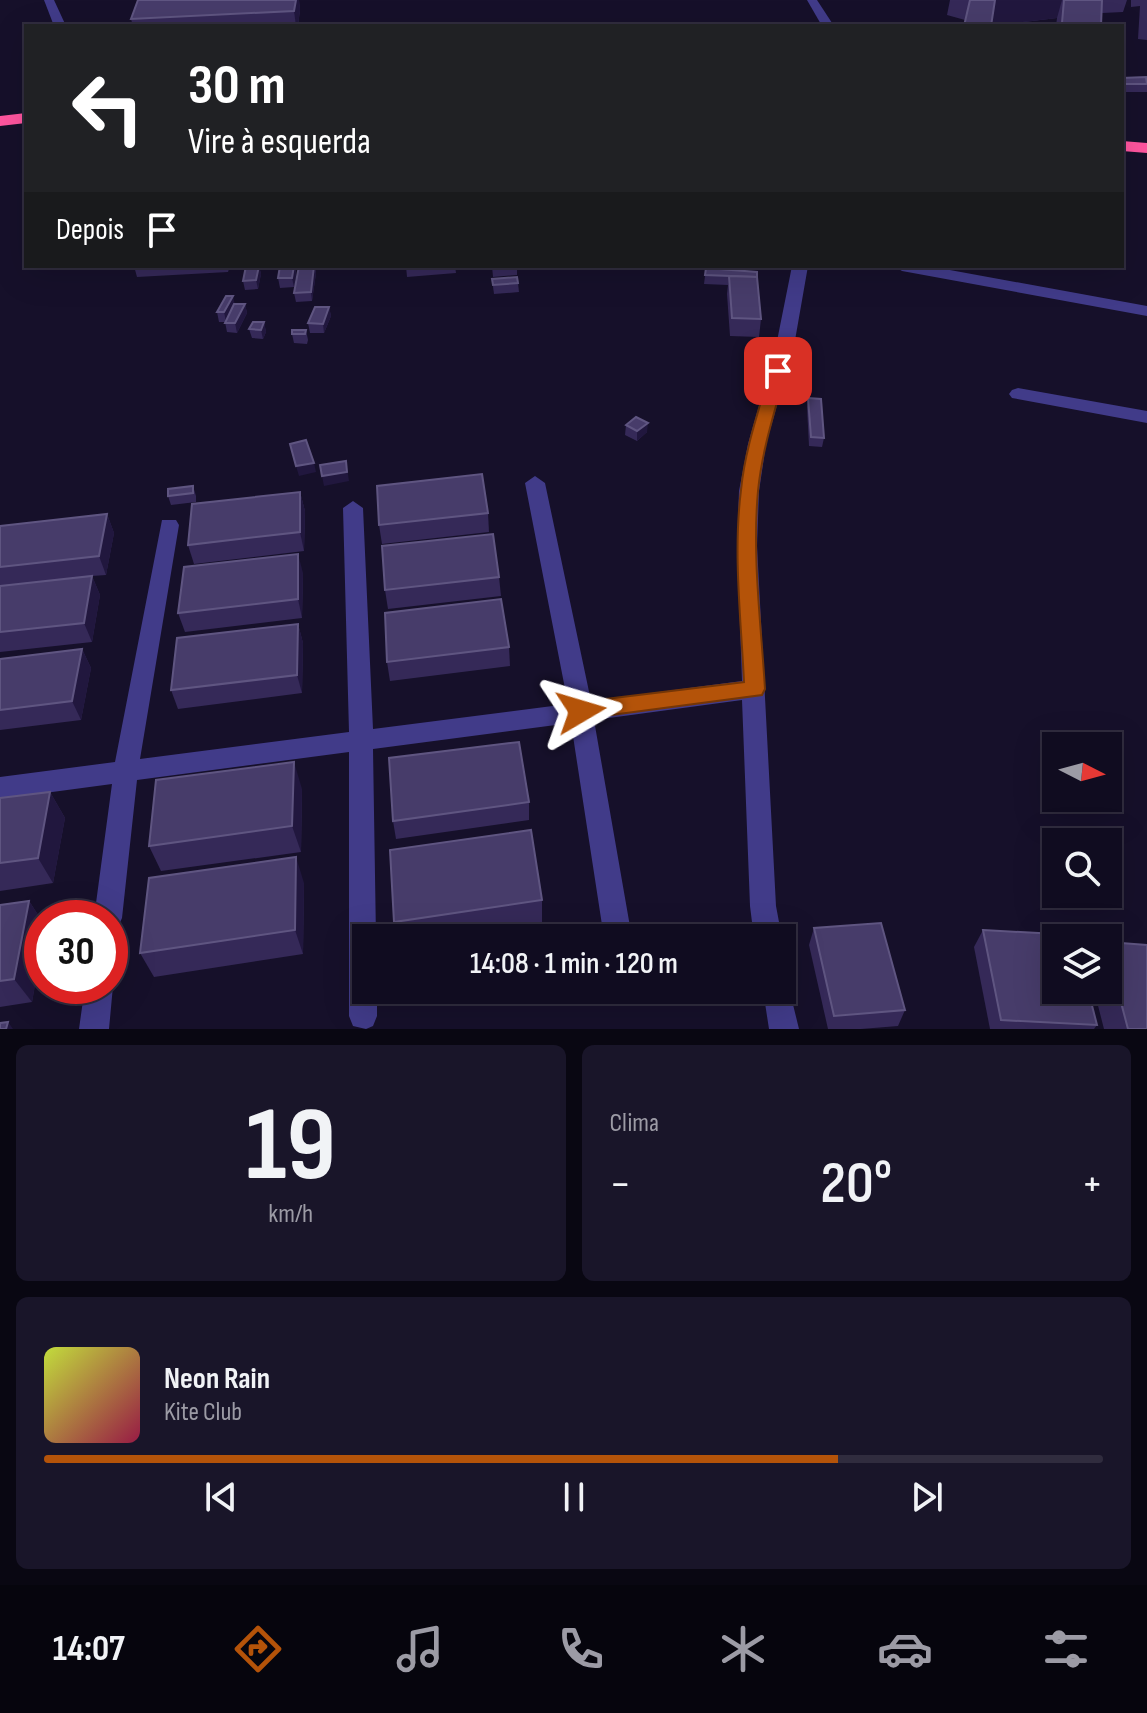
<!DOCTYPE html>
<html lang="pt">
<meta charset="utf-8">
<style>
:root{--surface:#100c20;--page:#191529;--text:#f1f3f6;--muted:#9c9ba5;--line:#302c3e;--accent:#b45309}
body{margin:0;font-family:"Sofia Sans Condensed",sans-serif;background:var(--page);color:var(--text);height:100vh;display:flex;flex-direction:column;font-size:30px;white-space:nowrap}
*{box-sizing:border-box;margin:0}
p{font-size:26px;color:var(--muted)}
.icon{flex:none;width:44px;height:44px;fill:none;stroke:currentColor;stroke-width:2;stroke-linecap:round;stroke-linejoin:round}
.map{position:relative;height:1029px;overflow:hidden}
.details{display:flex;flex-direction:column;gap:16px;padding:16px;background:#090712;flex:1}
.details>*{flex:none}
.hud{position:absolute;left:24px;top:24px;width:1100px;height:244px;border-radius:0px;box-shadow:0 8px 32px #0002,0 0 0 2px var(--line);background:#202124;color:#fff;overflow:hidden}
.needle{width:52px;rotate:96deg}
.buttons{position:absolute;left:1042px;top:732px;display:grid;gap:16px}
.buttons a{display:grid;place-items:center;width:80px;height:80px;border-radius:0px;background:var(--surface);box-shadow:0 8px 32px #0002,0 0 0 2px var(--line);font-size:40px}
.speed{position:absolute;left:24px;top:900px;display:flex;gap:16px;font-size:40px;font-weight:700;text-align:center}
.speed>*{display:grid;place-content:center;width:104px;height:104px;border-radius:50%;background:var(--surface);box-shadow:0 8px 32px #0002,0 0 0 2px var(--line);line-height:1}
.speed .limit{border:12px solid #d22;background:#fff;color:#111}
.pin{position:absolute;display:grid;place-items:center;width:68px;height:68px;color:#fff;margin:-34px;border-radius:16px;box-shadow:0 4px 12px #0006}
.me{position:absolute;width:88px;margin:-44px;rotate:83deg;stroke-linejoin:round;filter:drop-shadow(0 0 6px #0008)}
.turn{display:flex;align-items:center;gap:28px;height:168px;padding:0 32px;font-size:36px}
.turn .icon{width:104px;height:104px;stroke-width:2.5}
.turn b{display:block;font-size:56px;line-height:68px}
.then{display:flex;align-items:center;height:76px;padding:0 32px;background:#0003;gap:16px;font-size:30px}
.big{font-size:60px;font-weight:600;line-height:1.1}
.details .tile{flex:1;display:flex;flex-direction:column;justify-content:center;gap:12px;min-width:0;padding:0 28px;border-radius:12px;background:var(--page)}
.details .dial{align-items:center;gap:0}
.dial b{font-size:104px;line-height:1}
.song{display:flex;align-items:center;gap:24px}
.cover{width:96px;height:96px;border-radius:12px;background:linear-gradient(135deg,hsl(70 70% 55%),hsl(340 70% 35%))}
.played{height:8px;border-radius:4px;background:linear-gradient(90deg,var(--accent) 75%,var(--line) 75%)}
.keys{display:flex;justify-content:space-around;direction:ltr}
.heat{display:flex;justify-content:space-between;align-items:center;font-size:44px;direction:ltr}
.details .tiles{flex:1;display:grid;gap:16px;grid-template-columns:1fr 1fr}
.tile:last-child{grid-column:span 2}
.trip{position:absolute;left:352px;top:924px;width:444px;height:80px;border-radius:0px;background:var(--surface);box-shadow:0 8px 32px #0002,0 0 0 2px var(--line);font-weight:600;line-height:80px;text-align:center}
.tab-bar{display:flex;height:128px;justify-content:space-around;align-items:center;background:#06050d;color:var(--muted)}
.tab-bar .icon{width:56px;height:56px}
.tab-bar .current{color:var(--accent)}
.tab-bar b{font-size:36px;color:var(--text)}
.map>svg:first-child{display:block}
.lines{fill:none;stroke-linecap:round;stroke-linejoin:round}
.lane{fill:#413b89;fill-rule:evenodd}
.street{fill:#413b89;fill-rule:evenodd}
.highway{fill:#ff559f;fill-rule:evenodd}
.wall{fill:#352958}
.shaded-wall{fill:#21173e}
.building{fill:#473c6a;stroke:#5f5581;stroke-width:2}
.route{fill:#b45309;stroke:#753606;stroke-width:2}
</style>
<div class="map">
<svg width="1147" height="1029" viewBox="0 0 1147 1029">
<rect width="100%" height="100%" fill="#16102a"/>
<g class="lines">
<g class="lane">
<polygon points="894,266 928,266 1147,306 1147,316 902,271"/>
<polygon points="1018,388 1147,411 1147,423 1012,398 1009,394 1012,390"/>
</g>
<g class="street">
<polygon points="44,0 54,0 66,26 54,26"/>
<polygon points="807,0 817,0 834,26 822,26"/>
<polygon points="792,266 808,266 794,346 766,444 759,491 757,546 776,906 782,938 754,938 750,906 742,700 594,720 632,938 604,938 571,723 373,749 376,938 366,938 366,990 377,990 377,1016 373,1026 366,1029 353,1026 349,1016 349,752 137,780 122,918 118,927 110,930 110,918 94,918 112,784 0,799 0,777 115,762 162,520 176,520 179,525 140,759 349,732 343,508 353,501 363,508 373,729 568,704 525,483 535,476 545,483 591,701 742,681 737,546 739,491 748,444 776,346"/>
<polygon points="110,978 113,986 109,1029 79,1029 85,986 110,986"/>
<polygon points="782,978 787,980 799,1029 769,1029 763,990 782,990"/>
</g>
<g class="highway">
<polygon points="26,113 26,123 0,126 0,116"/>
<polygon points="1122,141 1147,143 1147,153 1122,151"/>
</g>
</g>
<g class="wall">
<polygon points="138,0 299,0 300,10 298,26 133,26 131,19"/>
<polygon points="950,0 1127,0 1123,12 1102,13 1101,26 1056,26 1057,18 992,26 964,26 965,20 947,15"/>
<polygon points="1131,0 1147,0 1147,40 1138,39 1140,6 1131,7"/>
<rect x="1122" y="78" width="25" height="14"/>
<polygon points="134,266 230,266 228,272 137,277"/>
<polygon points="259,266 261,274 258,289 245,290 243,281"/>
<polygon points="280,266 295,266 296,273 294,287 280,288 278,278"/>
<polygon points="299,266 315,266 316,273 312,301 296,302 294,293"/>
<polygon points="406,266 455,266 456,273 407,277"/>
<polygon points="492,266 517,266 517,275 493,277"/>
<polygon points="706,268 757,280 761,319 759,337 730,336 727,294 728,285 704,284"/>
<polygon points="492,279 518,283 519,292 494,294"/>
<polygon points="234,304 245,304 247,313 237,333 227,332 225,322 219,322 217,312"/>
<polygon points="329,307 331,316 324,333 310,333 308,323"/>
<polygon points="264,322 266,332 263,339 252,338 249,329"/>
<polygon points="306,330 308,340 307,344 294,343 292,334"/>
<polygon points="808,398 824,438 822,447 809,446 807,407"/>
<polygon points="626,425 647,432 637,441 625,435"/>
<polygon points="193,486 196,496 196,502 171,505 168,496"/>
<polygon points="300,492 305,511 304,551 194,564 188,545"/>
<polygon points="488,513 489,532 382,544 379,525"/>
<polygon points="107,514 114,533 106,575 92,576 100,595 92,642 0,652 0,526"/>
<polygon points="303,573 302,618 185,632 178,613"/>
<polygon points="499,577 501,596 388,609 385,590"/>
<polygon points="298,624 303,643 302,693 178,709 171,690"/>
<polygon points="509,647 510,666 390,681 387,662"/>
<polygon points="82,649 91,668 81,720 0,730 0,659"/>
<polygon points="302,789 301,852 161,871 149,846"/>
<polygon points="50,792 65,818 53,883 0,891 0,798"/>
<polygon points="529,802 529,820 396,839 393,821"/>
<polygon points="304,883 303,954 154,977 140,953"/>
<polygon points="542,900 542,925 459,938 397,938 394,922"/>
<polygon points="29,901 42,921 42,945 32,1002 0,1007 0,905"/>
<polygon points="814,928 905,1010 898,1026 861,1029 828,1029 809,945"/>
<polygon points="983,930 1097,1025 1094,1029 990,1029 974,947"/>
<polygon points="1108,942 1147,1029 1104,1029 1094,990 1108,990"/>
</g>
<g class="shaded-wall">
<polygon points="296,0 299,0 300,10 298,26 296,26 294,11"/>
<polygon points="995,0 1062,0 1057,18 989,26"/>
<polygon points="259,266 261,274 258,289 256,280"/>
<polygon points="294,266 296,273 294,287 292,278"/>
<polygon points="314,266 316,273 312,301 311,292"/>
<polygon points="233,296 235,305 226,322 224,312"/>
<polygon points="245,304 247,313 237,333 235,323"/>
<polygon points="329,307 331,316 324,333 323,324"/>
<polygon points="264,322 266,332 263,339 261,330"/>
<polygon points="648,423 647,432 637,441 637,431"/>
<polygon points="346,461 349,481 324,486 322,476"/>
<polygon points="314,463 316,472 299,476 296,466"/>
<polygon points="300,492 305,511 304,551 300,532"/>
<polygon points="107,514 114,533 106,575 99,556"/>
<polygon points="298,554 303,573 302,618 298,599"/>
<polygon points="92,576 100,595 92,642 84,623"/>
<polygon points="298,624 303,643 302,693 297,675"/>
<polygon points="82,649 91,668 81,720 72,701"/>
<polygon points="294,762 302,789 301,852 292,826"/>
<polygon points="50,792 65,818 53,883 38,858"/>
<polygon points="296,857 304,883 303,954 295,930"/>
<polygon points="29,901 42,921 42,945 32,1002 14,979"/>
<polygon points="8,1022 13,1029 6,1029"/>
</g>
<g class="building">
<polygon points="138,0 296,0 294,11 131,19"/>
<polygon points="970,0 995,0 991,26 964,26"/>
<polygon points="1064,0 1102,0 1101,26 1083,26 1062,23"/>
<polygon points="1146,77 1147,84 1125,84 1122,81 1122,78"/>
<polygon points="246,266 259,266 256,280 243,281"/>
<polygon points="280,266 294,266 292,278 278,278"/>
<polygon points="299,266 314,266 311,292 294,293"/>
<polygon points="492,266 517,266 492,268"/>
<polygon points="706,268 757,272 757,278 757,277 705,275"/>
<polygon points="729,276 757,277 761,319 732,318"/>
<polygon points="517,277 518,283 493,285 492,279"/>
<polygon points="226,296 233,296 224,312 217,312"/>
<polygon points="234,304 245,304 235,323 225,323"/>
<polygon points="315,307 329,307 323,324 308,323"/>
<polygon points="253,322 264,322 261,330 249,329"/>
<polygon points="292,330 306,330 305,334 292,334"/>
<polygon points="808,398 821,399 824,438 811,437"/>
<polygon points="636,417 648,423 637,431 626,425"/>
<polygon points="306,440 314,463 296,466 290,444"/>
<polygon points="346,461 347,472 322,476 320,465"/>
<polygon points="482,474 488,513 379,525 377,486"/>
<polygon points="193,486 193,493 168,496 168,489"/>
<polygon points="300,492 300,532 188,545 192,504"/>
<polygon points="107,514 99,556 0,567 0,526"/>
<polygon points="493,534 499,577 385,590 382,546"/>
<polygon points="298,554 298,599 178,613 184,567"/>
<polygon points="92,576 84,623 0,632 0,586"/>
<polygon points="501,599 509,647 387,662 385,613"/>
<polygon points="298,624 297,675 171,690 177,638"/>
<polygon points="82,649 72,701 0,710 0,659"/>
<polygon points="519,742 529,802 393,821 389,758"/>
<polygon points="294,762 292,826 149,846 156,780"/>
<polygon points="50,792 38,858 0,863 0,798"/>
<polygon points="531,830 542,900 394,922 390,850"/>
<polygon points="296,857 295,930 140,953 149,878"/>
<polygon points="29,901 14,979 0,981 0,905"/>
<polygon points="881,923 905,1010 834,1016 814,928"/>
<polygon points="983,930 1074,935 1075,938 1056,938 1056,990 1088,990 1097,1025 1001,1020"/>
<polygon points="1108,942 1147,945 1147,1029 1128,1029 1108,953"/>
<polygon points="8,1022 6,1029 0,1029 0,1023"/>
</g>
<path class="route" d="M778 366 786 371C775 410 762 450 758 491 752 556 761 623 765 689L762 695 581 719 574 717 571 711 574 704 581 702 744 682C741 619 733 553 741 490 745 449 759 410 770 371Z"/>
</svg>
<div class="buttons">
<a><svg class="needle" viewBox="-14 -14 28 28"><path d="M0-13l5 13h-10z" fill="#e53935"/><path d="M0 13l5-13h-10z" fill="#9c9ba5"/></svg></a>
<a><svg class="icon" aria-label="search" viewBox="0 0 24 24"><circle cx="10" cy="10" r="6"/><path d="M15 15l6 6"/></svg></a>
<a><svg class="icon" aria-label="layers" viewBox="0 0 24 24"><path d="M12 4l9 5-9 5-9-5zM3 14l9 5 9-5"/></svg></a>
</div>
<div class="speed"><div class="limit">30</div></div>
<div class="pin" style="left:778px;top:371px;background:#d93025"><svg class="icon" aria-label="arrive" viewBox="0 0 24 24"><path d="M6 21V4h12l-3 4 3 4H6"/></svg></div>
<svg class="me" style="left:581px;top:711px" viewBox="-20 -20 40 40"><path d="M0-17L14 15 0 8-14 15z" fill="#b45309" stroke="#fff" stroke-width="4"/></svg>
<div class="trip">14:08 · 1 min · 120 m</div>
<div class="hud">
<div class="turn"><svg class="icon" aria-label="left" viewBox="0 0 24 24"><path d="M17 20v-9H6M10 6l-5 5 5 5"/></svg><div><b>30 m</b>Vire à esquerda</div></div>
<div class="then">Depois<svg class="icon" aria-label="arrive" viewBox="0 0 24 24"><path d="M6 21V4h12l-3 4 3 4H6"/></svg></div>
</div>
</div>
<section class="details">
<div class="tiles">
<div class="tile dial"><b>19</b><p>km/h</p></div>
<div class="tile"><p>Clima</p>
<div class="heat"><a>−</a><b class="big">20°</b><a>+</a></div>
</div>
<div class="tile">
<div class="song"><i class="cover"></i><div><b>Neon Rain</b><p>Kite Club</p></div></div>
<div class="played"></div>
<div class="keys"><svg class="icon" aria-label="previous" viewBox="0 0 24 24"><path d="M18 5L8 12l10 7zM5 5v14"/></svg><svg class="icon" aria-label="pause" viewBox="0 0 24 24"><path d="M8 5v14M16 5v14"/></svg><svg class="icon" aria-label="next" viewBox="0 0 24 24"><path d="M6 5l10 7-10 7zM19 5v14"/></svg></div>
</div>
</div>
</section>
<nav class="tab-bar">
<b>14:07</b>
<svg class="icon current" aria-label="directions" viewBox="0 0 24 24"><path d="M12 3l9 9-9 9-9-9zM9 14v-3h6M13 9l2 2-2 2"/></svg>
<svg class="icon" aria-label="music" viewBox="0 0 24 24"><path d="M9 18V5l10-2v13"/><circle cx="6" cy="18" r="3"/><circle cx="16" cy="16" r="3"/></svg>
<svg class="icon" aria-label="phone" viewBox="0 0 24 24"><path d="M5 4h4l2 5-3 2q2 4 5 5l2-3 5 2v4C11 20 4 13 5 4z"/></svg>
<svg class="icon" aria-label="climate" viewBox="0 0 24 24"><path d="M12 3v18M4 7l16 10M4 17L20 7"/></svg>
<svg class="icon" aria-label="car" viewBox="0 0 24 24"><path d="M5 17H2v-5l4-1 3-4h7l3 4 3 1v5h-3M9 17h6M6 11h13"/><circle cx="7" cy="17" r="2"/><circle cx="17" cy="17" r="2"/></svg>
<svg class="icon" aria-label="filters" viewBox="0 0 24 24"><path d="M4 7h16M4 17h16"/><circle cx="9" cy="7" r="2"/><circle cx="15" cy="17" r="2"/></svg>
</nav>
